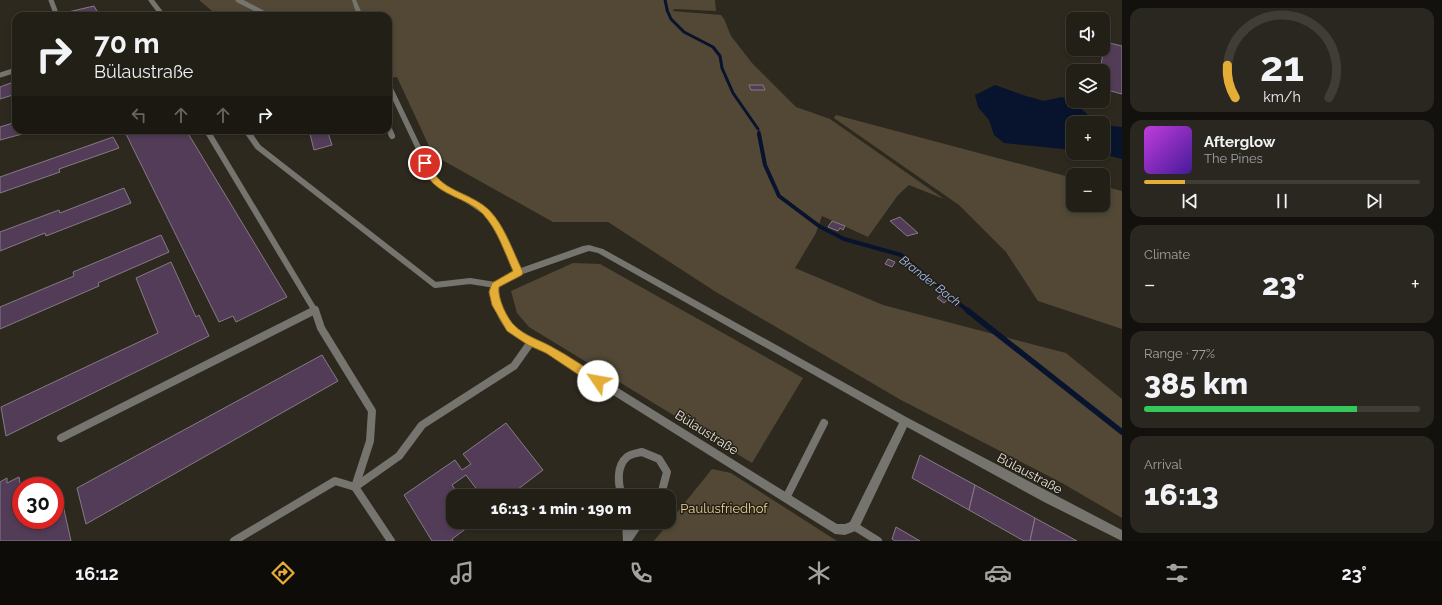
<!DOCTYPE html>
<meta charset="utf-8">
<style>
:root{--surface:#221f17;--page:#2a2720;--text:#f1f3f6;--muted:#a2a2a1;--line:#3f3d36;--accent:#e4ad35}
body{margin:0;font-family:Raleway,sans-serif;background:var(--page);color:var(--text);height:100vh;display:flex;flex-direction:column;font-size:15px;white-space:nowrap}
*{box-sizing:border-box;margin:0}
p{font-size:13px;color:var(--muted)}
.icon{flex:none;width:22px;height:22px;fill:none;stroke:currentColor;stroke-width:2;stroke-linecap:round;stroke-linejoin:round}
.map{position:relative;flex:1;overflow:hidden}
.details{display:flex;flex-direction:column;gap:8px;padding:8px;background:#13110d;width:320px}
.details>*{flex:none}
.hud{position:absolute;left:12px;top:12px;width:380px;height:122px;border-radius:12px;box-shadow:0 2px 6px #0003,0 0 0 1px var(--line);background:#221f17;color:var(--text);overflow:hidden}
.fabs{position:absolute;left:1066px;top:12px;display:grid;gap:8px}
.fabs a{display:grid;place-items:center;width:44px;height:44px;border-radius:8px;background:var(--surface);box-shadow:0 2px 6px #0003,0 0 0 1px var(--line);font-size:20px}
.speed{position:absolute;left:12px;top:477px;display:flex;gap:8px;font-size:20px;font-weight:700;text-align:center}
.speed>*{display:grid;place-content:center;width:52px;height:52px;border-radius:50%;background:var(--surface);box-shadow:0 2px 6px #0003,0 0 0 1px var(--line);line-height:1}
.speed .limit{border:6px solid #d22;background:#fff;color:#111}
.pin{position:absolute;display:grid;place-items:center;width:34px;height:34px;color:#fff;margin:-17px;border:2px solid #fff;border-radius:50%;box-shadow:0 1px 4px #0007}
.me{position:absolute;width:44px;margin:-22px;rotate:303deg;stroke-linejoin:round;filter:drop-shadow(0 0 3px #0008)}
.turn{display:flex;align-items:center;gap:14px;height:84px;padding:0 16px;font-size:18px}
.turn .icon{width:52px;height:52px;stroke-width:2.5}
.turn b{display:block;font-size:28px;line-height:34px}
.lanes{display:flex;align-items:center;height:38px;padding:0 16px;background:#0003;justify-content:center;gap:20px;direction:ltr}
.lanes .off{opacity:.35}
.big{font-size:30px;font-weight:800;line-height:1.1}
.details .tile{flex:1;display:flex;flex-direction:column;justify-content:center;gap:6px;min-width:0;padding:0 14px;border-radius:12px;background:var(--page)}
.details .dial{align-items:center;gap:0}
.dial svg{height:104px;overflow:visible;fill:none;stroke:var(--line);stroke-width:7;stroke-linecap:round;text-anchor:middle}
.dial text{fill:var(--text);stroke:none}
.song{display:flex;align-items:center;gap:12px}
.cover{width:48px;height:48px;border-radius:6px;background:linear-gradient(135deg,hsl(290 70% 55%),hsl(260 70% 35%))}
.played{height:4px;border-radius:2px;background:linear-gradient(90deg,var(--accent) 15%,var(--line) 15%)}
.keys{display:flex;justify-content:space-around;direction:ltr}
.heat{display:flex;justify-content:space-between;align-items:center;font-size:22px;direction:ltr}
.charge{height:6px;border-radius:3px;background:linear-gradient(90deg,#34c759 77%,var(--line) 0)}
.trip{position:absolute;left:446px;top:489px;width:230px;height:40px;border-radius:12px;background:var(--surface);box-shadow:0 2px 6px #0003,0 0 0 1px var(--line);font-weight:800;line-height:40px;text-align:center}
.tabs{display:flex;height:64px;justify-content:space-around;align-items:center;background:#0e0c09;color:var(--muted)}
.tabs .icon{width:28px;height:28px}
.tabs .current{color:var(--accent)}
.tabs b{font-size:18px;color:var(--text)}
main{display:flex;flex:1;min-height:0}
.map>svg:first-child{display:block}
.green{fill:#524835}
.water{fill:#08132d}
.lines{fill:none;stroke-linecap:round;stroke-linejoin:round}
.stream-far2{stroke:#08132d;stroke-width:3}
.stream-far1{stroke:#08132d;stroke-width:4}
.stream{stroke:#08132d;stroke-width:5.5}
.building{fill:#533c58;stroke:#847b85}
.lane-far2{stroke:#76746e;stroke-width:5}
.lane-far1{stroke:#76746e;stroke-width:6}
.lane{stroke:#76746e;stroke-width:8}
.street{fill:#76746e;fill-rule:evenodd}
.route{fill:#e4ad35;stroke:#947022}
.labels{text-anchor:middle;stroke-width:3;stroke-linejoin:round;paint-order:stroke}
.water-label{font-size:12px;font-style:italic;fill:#a4bff6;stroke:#242016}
.near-street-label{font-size:13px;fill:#e5e2db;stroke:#242016}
.near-park-label{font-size:13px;fill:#eed194;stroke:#242016}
</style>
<main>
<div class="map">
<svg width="1122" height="541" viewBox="0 0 1122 541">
<rect width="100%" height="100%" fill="#2e291f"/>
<g class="green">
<polygon points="199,0 715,0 716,11 675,9 672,11 721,15 724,19 731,36 752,63 796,107 830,119 944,199 909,185 898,195 868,237 822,216 816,233 795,268 883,305 1066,353 1122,399 1122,518 1062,483 901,400 716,292 608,222 553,222 444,161 429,146 397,77 388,78 388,16 218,16"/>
<polygon points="836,115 1073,178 1073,205 1103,205 1103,186 1122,191 1122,329 1038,301 1006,252 959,205 834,118"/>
<polygon points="573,263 600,264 803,378 752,463 529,327 517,313 511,291"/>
<polygon points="712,469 731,473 837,541 654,541"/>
</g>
<g class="water">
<polygon points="995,85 1026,96 1044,101 1062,97 1077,105 1097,123 1073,123 1073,150 1004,143 994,135 989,120 978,107 975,95"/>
<polygon points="1103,125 1122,127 1122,159 1099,153 1103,153"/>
</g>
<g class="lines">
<g class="stream-far2">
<polyline points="665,0 667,9"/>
<polyline points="667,10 671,19 684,32 713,47 720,56 722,68 733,93 758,129"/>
<polyline points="759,132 759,135"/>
</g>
<polyline class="stream-far1" points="759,134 765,165 779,196 819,226 844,239 901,255 968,311"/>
<polyline class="stream" points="967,310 1122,432"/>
</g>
<g class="building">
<polygon points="94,6 100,16 70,16 68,12"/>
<polygon points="1105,42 1122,46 1122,94 1103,89 1103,71 1100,71"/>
<polygon points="16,81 16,94 0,99 0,87"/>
<polygon points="749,85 763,85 765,90 751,90"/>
<polygon points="16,122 16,130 37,130 0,140 0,127"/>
<polygon points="124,130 186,130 287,297 236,322 233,316 219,322"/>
<polygon points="309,130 327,130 332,145 314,150"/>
<polygon points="113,137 119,148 59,169 60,172 0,193 0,177"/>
<polygon points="124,188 131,203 46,236 45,233 0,251 0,232 59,210 60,213"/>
<polygon points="900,217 918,233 907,236 890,221"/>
<polygon points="832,221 845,226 843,230 840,228 838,231 828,227"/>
<polygon points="161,235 169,252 98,283 99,286 0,329 0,307 74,276 73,272"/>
<polygon points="888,259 895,262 892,267 885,264"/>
<polygon points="171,262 196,317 199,315 209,336 6,436 1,407 158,333 136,278"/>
<polygon points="944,292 951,297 944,303 937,298"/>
<polygon points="322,355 338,381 86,524 77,488"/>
<polygon points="506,423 543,470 509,496 471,496 478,491 466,475 452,485 460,496 453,496 453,522 475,522 452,539 453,541 432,541 404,495 455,460 462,470 471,464 463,454"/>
<polygon points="920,455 975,485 969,510 912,478"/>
<polygon points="19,477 21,488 21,520 55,520 55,499 61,496 71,541 0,541 0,482 7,478 7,483"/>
<polygon points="975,485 1035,518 1030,541 1024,541 969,510"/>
<polygon points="1035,518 1077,541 1030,541"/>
<polygon points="896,527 920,541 895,541 892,539"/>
</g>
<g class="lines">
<g class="lane-far2">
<polyline points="51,0 57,16"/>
<polyline points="151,0 163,16"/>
<polyline points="238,0 269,16"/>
<polyline points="0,75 16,70"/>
<polyline points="207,130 210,135"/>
<polyline points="246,130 249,135"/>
<polyline points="390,130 392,135"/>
</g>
<g class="lane-far1">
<polyline points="209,134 315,311"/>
<polyline points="249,134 258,147 435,285 470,281 495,285"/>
<polyline points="391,134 392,136"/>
</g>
<g class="lane">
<polyline points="61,438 315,310"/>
<path d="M622 496C618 484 616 466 627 457 630 454 638 453 642 452L659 459 667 472 662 491 659 496"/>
<polyline points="786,498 824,423"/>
<polyline points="626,522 627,541"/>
<polyline points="854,526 878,541"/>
<polyline points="234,541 335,481 355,487 370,441 372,411 321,328 315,310"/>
<polyline points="391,541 355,487 399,456 422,425 514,366 531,342"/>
<polyline points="627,541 640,522"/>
</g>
<g class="street">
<polygon points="352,0 356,0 363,16 357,16"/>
<path d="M388 82 391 84 435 176 446 186 468 196 489 210 502 229 521 268 583 246 589 245 603 249 908 418 1122 530V541L1044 502 907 427 858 530 845 535 835 534 546 353C519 339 503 336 493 304 491 297 489 290 492 283L515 271 495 230 483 214 462 200 442 190 430 179 388 90ZM589 251 598 253 899 423 850 522 845 524H837L552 347C528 336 511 333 502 305 500 299 498 293 499 287L523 274Z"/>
</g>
</g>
<path class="route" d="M422 161H428C430 166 432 171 435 175 448 192 474 195 489 210 505 226 513 252 523 272L522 275 499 287C497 297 507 319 515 326 525 336 540 340 552 347 569 356 586 368 602 378L603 381 602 385 598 386 594 385 546 353 528 345 507 331 492 305 489 292 492 283 513 271C505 253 497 229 483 214 468 198 440 196 428 177 425 173 423 168 421 163Z"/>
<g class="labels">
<g class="water-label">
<text transform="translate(930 281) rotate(38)" y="4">Brander Bach</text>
</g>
<g class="near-street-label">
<text transform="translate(707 432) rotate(32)" y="5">Bülaustraße</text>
<text transform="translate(1030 473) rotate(28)" y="5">Bülaustraße</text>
</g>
<g class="near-park-label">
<text x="724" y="513">Paulusfriedhof</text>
</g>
</g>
</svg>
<div class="fabs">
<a><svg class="icon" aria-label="sound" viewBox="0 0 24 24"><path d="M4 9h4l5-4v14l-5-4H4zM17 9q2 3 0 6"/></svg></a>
<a><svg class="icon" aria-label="layers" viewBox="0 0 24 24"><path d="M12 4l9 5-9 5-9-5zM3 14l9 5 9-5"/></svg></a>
<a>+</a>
<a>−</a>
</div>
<div class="speed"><div class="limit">30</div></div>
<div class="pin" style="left:425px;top:163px;background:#d93025"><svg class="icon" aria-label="arrive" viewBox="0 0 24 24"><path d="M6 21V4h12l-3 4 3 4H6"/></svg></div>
<svg class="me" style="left:598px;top:381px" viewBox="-20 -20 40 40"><circle r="19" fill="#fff"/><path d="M0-13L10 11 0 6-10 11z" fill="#e4ad35"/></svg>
<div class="trip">16:13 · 1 min · 190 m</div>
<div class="hud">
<div class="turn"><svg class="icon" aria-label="right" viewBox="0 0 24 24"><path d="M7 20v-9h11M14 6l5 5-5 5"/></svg><div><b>70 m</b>Bülaustraße</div></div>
<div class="lanes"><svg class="icon off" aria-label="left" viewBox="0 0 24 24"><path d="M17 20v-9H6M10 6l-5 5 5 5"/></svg><svg class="icon off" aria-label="ahead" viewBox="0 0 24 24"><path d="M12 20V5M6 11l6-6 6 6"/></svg><svg class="icon off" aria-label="ahead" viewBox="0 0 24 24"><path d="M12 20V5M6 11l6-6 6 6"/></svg><svg class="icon" aria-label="right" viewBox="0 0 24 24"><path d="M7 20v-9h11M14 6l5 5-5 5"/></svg></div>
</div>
</div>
<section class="details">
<div class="tile dial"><svg viewBox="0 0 100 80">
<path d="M14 69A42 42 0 1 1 86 69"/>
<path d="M14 69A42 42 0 0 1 8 44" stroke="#e4ad35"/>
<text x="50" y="56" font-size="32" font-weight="700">21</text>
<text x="50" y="72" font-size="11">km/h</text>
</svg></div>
<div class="tile">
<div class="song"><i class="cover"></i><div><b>Afterglow</b><p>The Pines</p></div></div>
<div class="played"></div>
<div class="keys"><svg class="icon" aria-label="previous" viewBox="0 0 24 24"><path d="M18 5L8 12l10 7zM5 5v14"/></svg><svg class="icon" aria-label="pause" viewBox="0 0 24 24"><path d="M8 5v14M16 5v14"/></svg><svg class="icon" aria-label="next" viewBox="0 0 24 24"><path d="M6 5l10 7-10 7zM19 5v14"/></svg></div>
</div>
<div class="tile"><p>Climate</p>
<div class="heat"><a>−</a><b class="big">23°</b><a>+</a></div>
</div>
<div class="tile"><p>Range · 77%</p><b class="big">385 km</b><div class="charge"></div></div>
<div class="tile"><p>Arrival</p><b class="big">16:13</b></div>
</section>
</main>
<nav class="tabs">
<b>16:12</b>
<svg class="icon current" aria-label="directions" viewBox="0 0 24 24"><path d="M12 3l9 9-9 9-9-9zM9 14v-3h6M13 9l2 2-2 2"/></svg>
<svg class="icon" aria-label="music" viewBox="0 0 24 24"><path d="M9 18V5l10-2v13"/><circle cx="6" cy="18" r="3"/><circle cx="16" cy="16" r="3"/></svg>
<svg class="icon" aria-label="phone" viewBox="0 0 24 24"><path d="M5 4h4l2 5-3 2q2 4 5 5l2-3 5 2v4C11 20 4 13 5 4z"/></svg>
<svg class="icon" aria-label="climate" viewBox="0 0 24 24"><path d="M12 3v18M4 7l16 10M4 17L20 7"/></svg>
<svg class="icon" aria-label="car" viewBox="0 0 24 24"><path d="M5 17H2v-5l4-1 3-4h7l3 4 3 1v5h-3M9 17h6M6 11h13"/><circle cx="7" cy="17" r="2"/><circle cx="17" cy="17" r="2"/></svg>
<svg class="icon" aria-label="filters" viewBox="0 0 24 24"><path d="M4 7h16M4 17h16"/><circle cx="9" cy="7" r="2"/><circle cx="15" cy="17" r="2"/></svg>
<b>23°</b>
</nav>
